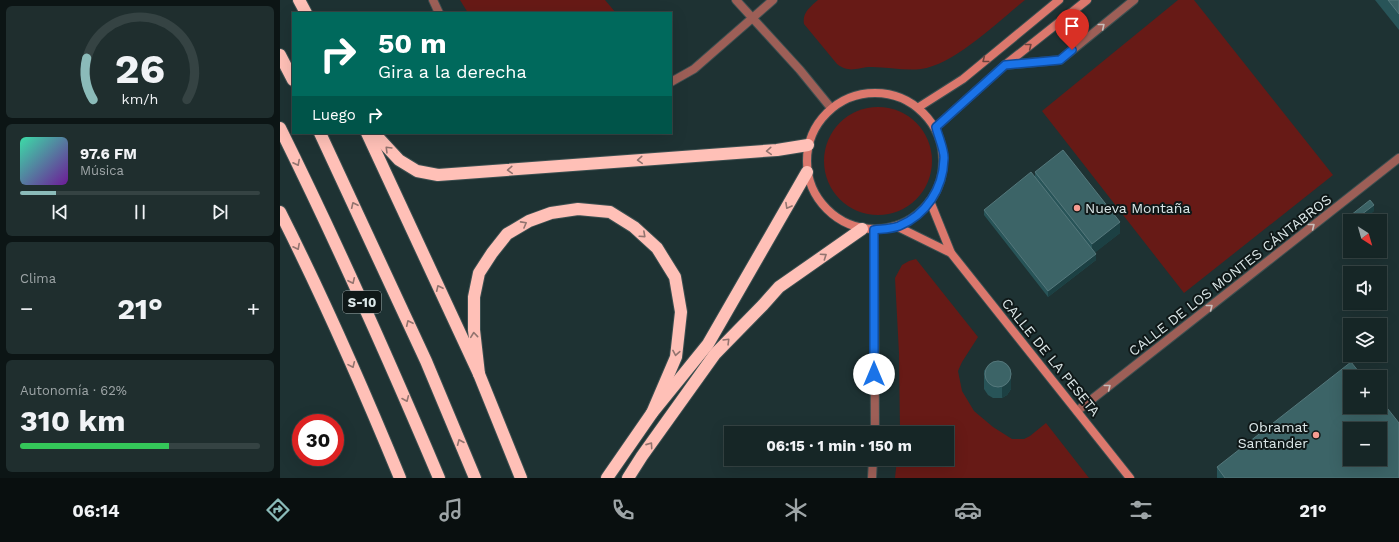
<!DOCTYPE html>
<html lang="es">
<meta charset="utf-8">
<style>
:root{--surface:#162626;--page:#1f2e2e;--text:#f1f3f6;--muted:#9ea5a7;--line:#354343;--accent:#8bbbb9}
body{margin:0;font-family:"Work Sans",sans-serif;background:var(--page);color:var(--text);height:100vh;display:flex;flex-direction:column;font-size:15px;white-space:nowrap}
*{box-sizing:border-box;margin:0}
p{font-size:13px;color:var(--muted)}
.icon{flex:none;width:22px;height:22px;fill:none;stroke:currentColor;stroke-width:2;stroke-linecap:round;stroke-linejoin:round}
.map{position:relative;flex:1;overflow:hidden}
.sheet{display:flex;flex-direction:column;gap:6px;padding:6px;background:#0c1515;width:280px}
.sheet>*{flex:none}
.top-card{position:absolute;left:12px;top:12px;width:380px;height:122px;border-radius:0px;box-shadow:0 4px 16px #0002,0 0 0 1px var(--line);background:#00695c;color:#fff;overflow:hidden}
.needle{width:26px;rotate:143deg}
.controls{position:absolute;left:1063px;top:214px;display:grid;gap:8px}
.controls a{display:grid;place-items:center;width:44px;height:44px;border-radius:0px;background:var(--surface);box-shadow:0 4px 16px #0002,0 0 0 1px var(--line);font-size:20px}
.speed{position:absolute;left:12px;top:414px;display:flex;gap:8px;font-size:20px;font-weight:700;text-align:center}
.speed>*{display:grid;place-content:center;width:52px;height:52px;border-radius:50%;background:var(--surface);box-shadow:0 4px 16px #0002,0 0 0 1px var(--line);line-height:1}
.speed .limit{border:6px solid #d22;background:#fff;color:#111}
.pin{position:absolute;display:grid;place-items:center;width:34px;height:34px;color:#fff;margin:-41px -17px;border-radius:50% 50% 50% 0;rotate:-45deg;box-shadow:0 0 4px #0007}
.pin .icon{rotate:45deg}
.me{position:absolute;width:44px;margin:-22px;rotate:0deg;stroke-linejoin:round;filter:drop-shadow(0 0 3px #0008)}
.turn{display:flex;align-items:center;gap:14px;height:84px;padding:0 20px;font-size:18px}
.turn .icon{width:52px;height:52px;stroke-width:2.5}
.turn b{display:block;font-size:28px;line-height:34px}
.then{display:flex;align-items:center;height:38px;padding:0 20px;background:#0003;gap:8px;font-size:15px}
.big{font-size:30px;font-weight:700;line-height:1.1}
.sheet .card{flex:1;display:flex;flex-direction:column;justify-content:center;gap:6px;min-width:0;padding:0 14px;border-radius:6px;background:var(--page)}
.sheet .dial{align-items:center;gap:0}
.dial svg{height:104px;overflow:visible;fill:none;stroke:var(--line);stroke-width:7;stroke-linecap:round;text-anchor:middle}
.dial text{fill:var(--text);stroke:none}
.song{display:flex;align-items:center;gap:12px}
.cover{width:48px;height:48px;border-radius:6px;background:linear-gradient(135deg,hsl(160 70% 55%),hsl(280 70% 35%))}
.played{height:4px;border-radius:2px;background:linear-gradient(90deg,var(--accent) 15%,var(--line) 15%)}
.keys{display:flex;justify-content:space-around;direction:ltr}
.heat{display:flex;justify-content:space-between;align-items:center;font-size:22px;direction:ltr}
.charge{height:6px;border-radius:3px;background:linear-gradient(90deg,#34c759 62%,var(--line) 0)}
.trip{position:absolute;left:444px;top:426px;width:230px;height:40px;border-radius:0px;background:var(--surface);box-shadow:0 4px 16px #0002,0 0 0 1px var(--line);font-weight:700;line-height:40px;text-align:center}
.dock{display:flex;height:64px;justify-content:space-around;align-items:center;background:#090f0f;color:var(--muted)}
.dock .icon{width:28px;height:28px}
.dock .current{color:var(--accent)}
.dock b{font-size:18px;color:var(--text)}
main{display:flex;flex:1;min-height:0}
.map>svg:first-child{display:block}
.green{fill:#671a16}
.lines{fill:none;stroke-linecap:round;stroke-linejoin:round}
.street-casing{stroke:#3c4f50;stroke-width:10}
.secondary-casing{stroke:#3c4f50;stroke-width:10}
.highway-casing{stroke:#3c4f50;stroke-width:14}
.street{stroke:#9d5f57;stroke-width:8}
.secondary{stroke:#dc786d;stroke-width:8}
.highway{stroke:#ffc0b7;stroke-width:12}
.wall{fill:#285458}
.shaded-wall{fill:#1c4043}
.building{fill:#3c6467;stroke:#55787c;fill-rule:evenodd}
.oneway{stroke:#c8bebc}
.oneway2{stroke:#6b433e}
.oneway3{stroke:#93746f}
.route-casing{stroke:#114b97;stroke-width:10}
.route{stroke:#1a73e8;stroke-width:7}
.poi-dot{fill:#f59c91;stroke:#0f1818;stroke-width:1.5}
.labels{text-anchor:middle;stroke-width:4;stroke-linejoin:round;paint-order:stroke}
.shield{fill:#0f1818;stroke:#9ea9aa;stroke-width:1}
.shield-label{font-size:13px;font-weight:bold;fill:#dbe7e8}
.poi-label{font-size:14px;fill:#dbe7e8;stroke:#0f1818;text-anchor:start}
.street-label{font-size:14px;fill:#dbe7e8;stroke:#0f1818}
</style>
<main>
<section class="sheet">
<div class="card dial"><svg viewBox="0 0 100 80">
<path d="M14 69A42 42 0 1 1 86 69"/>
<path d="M14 69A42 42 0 0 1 9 37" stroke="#8bbbb9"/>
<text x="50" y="56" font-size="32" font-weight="700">26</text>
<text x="50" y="72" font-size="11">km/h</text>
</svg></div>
<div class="card">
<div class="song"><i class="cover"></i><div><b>97.6 FM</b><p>Música</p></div></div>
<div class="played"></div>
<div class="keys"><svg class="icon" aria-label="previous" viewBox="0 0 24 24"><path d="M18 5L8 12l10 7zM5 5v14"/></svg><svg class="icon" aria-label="pause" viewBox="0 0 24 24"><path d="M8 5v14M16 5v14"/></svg><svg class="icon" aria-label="next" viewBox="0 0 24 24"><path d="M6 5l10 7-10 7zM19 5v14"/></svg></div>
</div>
<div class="card"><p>Clima</p>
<div class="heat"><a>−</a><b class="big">21°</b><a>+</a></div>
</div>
<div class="card"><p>Autonomía · 62%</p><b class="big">310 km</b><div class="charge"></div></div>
</section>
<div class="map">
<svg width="1119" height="478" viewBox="0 0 1119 478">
<rect width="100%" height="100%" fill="#1e3233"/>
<g class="green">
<polygon points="180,0 325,0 336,13 188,13"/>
<path d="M538 0H745C719 21 674 65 641 69 625 71 608 67 592 67 577 67 570 74 557 64L524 24C522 13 530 7 538 0Z"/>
<polygon points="898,0 914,0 1053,175 904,293 762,111"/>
<circle cx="598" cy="161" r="54"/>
<polygon points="636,259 698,337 682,362 678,371 682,391 694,411 713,427 732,439 744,439 750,436 766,423 809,478 615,478 617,459 667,459 667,433 620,433 619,353 615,278 622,265 629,261"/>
</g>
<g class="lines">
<defs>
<g id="street">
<polyline points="153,0 159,13"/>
<polyline points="456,0 520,70 551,108"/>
<polyline points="725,65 780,60 854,0"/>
<polyline points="391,82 414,69 493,0"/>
<polyline points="594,230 595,433"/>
<polyline points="797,411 1119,158"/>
<polyline points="592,478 593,459"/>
</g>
<g id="secondary">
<circle cx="595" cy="161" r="68"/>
<polyline points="639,107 683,79 779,0"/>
<polyline points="656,127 725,65 807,0"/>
<polyline points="650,201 671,253 850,478"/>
<polyline points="618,227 671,253"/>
</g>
<g id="highway">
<polyline points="19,0 26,13"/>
<polyline points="0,55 13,80"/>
<path d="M0 128C57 243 109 360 159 478"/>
<polyline points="40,133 146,361 195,478"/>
<polyline points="87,133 199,374 241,478"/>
<polyline points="94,133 119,160 137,171 158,175 497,150 528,145"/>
<path d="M0 212C44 299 83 388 120 478"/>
<polyline points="199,374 194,330 194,297 199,273 212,253 227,234 249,221 271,213 298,209 330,212 354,227 377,248 395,277 401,312 396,357 372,413"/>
<polyline points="327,478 372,413 428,344 527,172"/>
<polyline points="348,478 362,456 435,354 483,305 499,287 582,229"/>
</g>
</defs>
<use href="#street" class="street-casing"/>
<use href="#secondary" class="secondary-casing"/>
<use href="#highway" class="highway-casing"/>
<use href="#street" class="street"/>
<use href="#secondary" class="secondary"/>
<use href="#highway" class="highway"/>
</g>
<g class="wall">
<polygon points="1095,0 1119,0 1119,30"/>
<polygon points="755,172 840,233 814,253 816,260 768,297 704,215 704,210 755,177"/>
<polygon points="1094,211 1081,221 1070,221 1070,229 1066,224 1066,219"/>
<polygon points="704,370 731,383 731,389 727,395 722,398 713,398 708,395 704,389"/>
<polygon points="937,467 1119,478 937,478"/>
</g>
<g class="shaded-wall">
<polygon points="1094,205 1094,211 1081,221 1073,221"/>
<polygon points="840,222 840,233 812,255 812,244"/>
<polygon points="816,254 816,260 768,297 768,291"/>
<polygon points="731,371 731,389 727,395 722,398 722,387"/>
</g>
<g class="building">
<polygon points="1108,0 1119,0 1119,14"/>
<polygon points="783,150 840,222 812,244 755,172"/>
<polygon points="751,172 816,254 768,291 704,210"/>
<polygon points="1090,200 1094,205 1073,221 1070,221 1070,224 1066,219"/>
<circle cx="718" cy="374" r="13"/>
<path d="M1071 362 1083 377H1070V407H1100V399L1119 423V478H945L937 467ZM1070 429H1100V459H1070Z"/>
</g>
<defs><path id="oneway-chevron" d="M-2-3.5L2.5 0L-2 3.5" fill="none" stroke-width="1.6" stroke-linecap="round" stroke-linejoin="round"/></defs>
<g class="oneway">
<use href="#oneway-chevron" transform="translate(822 26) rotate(-39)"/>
<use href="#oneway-chevron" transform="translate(1032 226) rotate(-38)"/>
<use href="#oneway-chevron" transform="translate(930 307) rotate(-38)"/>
<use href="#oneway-chevron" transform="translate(828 387) rotate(-38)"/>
</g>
<g class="oneway2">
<use href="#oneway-chevron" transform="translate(749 46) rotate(-39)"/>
<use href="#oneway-chevron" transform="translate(705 60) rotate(141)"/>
</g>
<g class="oneway3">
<use href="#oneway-chevron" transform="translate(108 149) rotate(-135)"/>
<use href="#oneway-chevron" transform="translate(489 151) rotate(176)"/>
<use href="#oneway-chevron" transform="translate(360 160) rotate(176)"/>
<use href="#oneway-chevron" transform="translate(17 163) rotate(63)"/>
<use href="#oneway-chevron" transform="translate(230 170) rotate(176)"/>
<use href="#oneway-chevron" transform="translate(74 205) rotate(-115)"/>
<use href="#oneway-chevron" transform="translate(508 206) rotate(119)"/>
<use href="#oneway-chevron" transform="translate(244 224) rotate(-29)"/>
<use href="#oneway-chevron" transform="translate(363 235) rotate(42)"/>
<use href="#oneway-chevron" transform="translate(17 247) rotate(63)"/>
<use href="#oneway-chevron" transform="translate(544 256) rotate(-34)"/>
<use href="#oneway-chevron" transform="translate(72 281) rotate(65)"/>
<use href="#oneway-chevron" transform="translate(159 288) rotate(-115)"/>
<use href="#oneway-chevron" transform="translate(129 323) rotate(-115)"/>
<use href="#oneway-chevron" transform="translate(194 335) rotate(-96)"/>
<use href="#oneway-chevron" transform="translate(447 341) rotate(-45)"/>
<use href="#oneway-chevron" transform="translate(396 353) rotate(100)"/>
<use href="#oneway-chevron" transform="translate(72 365) rotate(66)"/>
<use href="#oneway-chevron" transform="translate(126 399) rotate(67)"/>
<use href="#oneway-chevron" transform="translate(180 442) rotate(-113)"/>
<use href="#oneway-chevron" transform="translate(370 445) rotate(-55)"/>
</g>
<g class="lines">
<defs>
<path id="route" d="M594 374V230C602 229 611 229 619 226 646 215 663 189 664 159 665 151 658 136 656 127L725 65 780 60 792 50"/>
</defs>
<use href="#route" class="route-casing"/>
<use href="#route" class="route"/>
</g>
<g class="poi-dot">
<circle cx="797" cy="208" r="4"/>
<circle cx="1036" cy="435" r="4"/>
</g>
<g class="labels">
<rect class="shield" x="63" y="291" width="38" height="22" rx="3"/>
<g class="shield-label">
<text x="82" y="307">S-10</text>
</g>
<g class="poi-label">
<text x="805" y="213">Nueva Montaña</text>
<text x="1028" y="432" text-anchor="end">Obramat<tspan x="1028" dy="16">Santander</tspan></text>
</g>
<g class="street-label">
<text transform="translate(950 275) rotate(-38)" y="5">CALLE DE LOS MONTES CÁNTABROS</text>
<text transform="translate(771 357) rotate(51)" y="5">CALLE DE LA PESETA</text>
</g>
</g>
</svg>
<div class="controls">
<a><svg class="needle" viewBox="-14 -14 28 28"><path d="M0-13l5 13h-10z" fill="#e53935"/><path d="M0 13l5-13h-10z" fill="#9ea5a7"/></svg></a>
<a><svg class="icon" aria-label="sound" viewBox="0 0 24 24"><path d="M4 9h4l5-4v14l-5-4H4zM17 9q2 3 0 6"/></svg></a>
<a><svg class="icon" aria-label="layers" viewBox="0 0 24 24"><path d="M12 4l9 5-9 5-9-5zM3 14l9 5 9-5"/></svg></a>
<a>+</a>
<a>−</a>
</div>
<div class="speed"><div class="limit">30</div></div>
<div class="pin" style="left:792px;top:50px;background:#d93025"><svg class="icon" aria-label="arrive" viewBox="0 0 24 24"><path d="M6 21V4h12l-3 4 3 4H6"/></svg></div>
<svg class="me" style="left:594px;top:374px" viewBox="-20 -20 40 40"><circle r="19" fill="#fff"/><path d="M0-13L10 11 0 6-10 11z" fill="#1a73e8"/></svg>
<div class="trip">06:15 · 1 min · 150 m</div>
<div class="top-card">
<div class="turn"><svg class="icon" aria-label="right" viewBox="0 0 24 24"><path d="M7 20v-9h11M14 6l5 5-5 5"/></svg><div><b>50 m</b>Gira a la derecha</div></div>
<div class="then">Luego<svg class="icon" aria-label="right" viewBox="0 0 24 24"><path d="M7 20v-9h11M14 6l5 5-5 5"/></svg></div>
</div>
</div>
</main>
<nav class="dock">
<b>06:14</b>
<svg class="icon current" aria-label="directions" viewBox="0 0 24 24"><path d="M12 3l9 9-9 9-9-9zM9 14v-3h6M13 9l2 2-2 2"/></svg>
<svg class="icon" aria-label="music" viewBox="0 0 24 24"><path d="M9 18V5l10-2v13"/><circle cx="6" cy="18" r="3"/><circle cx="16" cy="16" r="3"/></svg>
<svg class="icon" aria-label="phone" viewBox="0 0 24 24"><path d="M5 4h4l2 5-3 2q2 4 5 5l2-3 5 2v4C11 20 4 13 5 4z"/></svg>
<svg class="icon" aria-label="climate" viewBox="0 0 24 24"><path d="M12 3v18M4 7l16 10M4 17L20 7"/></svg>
<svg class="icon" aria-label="car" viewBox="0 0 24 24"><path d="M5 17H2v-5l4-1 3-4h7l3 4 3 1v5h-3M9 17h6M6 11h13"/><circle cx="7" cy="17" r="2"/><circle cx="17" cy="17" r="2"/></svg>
<svg class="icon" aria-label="filters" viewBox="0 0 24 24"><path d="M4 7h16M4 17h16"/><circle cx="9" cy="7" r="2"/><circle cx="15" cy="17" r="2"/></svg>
<b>21°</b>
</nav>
